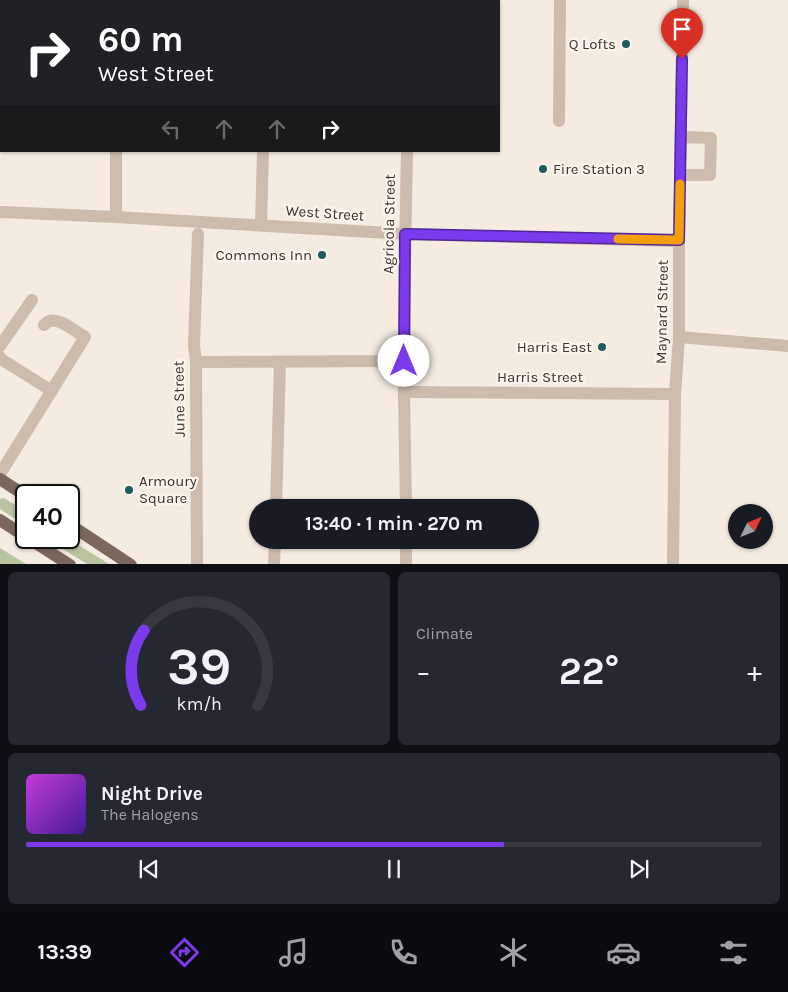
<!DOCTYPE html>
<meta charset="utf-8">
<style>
:root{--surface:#171b24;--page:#242831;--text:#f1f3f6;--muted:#9ea1a6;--line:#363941;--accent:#7c3aed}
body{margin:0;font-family:Karla,sans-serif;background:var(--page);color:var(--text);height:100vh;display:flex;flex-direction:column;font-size:19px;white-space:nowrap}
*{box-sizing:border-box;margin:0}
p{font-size:16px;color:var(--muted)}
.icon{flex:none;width:28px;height:28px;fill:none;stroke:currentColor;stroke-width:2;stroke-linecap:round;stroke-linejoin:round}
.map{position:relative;height:564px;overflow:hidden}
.side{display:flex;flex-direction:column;gap:8px;padding:8px;background:#0d0f14;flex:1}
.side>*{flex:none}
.hud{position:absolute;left:0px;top:0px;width:500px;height:152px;box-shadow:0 1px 4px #0004;background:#202124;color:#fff;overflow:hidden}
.needle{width:32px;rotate:47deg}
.controls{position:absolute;left:728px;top:504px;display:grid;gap:10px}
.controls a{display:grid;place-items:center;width:45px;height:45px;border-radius:50%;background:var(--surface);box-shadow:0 1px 4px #0004;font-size:25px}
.speed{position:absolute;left:15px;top:484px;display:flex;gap:10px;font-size:25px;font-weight:700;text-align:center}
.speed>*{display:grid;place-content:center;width:65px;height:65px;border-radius:50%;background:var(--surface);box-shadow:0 1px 4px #0004;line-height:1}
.speed .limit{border:2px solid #111;border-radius:8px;background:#fff;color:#111}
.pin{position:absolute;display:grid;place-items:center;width:42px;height:42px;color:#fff;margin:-51px -21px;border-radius:50% 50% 50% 0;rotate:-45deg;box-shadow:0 0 5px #0007}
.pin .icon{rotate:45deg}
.me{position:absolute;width:55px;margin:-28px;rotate:0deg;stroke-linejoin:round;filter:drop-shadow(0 0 4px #0008)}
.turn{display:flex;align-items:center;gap:18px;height:105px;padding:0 15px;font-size:22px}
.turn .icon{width:65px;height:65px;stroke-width:2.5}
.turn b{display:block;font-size:35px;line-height:42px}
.lanes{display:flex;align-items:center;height:48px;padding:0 15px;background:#0003;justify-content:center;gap:25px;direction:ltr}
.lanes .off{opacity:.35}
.big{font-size:38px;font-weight:700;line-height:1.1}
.side .card{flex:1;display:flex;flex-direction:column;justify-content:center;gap:8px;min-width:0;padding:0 18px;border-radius:8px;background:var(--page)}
.side .dial{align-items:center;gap:0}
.dial svg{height:130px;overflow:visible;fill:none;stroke:var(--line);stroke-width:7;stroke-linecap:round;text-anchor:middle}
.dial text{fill:var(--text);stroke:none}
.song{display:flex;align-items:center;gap:15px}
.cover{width:60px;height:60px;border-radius:8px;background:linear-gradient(135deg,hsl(290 70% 55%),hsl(260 70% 35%))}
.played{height:5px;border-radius:2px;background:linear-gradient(90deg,var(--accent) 65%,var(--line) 65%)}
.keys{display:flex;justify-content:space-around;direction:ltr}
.heat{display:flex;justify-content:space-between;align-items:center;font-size:28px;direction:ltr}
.side .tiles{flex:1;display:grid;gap:8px;grid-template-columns:1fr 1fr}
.card:last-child{grid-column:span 2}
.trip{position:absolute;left:249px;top:499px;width:290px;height:50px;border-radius:25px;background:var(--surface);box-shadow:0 1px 4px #0004;font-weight:700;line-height:50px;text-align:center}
.dock{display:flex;height:80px;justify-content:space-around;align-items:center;background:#090b0e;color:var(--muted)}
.dock .icon{width:35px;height:35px}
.dock .current{color:var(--accent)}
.dock b{font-size:22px;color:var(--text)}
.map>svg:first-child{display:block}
.green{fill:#b8c4a0}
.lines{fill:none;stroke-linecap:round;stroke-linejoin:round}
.minor{stroke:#cdbbac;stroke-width:12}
.major{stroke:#7d675c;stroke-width:12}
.route-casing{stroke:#51269a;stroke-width:12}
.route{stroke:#7c3aed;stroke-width:9}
.slow{stroke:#f59e0b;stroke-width:9}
.poi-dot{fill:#1f5a5e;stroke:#fbf5ee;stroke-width:2}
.labels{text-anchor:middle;stroke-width:4.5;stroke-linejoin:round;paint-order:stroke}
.poi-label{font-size:15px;fill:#3b302b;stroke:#fbf5ee;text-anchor:end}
.street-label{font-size:15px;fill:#3b302b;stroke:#fbf5ee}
</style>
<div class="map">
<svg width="788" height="565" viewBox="0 0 788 565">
<rect width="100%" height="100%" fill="#f4ebe1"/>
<g class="green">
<polygon points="4,498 26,512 26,526 0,509 0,499"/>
<polygon points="45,538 67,538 109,564 87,564"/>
<polygon points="0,548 26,564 0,564"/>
</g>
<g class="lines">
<g class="minor">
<polyline points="117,0 117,1"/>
<polyline points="267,1 268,0"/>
<polyline points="411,1 411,0"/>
<polyline points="559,121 560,0"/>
<polyline points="680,175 710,175 711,138 681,137"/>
<polyline points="0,212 116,217 405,234 679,241"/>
<polyline points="116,217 116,151"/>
<polyline points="261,225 263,151"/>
<polyline points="679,337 788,346"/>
<polyline points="0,346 32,300"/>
<polyline points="0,357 1,359 52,391"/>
<polyline points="196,362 404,361"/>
<polyline points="404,392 675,394"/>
<path d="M0 474 85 337C74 331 54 312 44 325"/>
<polyline points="276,508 280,362"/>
<polyline points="406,508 404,392 405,251 407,151"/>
<polyline points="406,540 406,565"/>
<polyline points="197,565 196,362 194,345 198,234"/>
<polyline points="274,565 275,540"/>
<polyline points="673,565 675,394 679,337 679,241 683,0"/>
</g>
<g class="major">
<polyline points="0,479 26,496"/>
<polyline points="0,520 26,537"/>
<polyline points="69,524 131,565"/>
<polyline points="28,538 70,565"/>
</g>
</g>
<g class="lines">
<defs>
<polyline id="route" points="404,361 405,234 679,240 682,59"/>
</defs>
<use href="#route" class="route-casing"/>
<use href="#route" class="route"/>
<polyline class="slow" points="618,239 679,240 680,184"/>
</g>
<g class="poi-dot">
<circle cx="626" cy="44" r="5"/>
<circle cx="543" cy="169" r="5"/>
<circle cx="322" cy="255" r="5"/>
<circle cx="602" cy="347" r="5"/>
<circle cx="129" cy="490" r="5"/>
</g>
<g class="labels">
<g class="poi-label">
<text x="616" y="49">Q Lofts</text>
<text x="553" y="174" text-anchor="start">Fire Station 3</text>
<text x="312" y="260">Commons Inn</text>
<text x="592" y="352">Harris East</text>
<text x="139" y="486" text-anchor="start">Armoury<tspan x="139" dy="17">Square</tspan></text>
</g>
<g class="street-label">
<text transform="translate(325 213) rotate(4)" y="5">West Street</text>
<text transform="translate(389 224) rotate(-89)" y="5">Agricola Street</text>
<text transform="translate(662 312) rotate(-89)" y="5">Maynard Street</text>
<text x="540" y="382">Harris Street</text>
<text transform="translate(179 399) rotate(-91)" y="5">June Street</text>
</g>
</g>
</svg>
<div class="controls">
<a><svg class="needle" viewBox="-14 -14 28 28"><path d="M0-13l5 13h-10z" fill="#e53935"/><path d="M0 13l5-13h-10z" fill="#9ea1a6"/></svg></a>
</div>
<div class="speed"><div class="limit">40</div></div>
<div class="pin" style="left:682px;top:59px;background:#d93025"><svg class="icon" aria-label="arrive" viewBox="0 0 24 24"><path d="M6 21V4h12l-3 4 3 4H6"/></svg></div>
<svg class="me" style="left:404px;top:361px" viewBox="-20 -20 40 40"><circle r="19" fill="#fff"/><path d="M0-13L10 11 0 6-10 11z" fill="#7c3aed"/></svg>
<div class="trip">13:40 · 1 min · 270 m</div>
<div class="hud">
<div class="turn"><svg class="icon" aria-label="right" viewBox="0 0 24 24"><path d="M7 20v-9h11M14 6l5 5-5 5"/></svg><div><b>60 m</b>West Street</div></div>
<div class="lanes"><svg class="icon off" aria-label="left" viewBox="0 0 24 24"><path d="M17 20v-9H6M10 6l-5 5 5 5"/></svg><svg class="icon off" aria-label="ahead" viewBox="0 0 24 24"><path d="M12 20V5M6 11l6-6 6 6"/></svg><svg class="icon off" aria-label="ahead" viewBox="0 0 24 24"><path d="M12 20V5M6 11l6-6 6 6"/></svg><svg class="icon" aria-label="right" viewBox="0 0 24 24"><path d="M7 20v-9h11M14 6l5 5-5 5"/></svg></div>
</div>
</div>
<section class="side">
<div class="tiles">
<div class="card dial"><svg viewBox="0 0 100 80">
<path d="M14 69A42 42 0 1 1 86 69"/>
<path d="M14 69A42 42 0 0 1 16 23" stroke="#7c3aed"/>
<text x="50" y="56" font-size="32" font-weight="700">39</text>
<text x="50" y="72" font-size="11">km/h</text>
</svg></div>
<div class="card"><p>Climate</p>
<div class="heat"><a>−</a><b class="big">22°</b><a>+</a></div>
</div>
<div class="card">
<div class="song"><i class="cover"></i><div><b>Night Drive</b><p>The Halogens</p></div></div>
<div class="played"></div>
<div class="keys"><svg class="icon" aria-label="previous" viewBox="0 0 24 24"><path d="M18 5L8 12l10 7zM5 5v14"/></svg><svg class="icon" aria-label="pause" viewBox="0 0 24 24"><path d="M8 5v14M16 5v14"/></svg><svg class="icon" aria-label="next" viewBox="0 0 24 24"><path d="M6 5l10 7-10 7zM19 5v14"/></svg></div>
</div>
</div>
</section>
<nav class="dock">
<b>13:39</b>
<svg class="icon current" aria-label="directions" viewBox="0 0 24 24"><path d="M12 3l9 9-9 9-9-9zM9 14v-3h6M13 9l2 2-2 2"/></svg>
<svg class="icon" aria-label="music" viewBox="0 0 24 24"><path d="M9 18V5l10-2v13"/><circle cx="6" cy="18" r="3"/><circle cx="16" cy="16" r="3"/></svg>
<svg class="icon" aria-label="phone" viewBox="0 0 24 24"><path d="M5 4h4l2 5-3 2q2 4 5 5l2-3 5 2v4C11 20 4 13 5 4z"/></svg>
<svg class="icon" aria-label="climate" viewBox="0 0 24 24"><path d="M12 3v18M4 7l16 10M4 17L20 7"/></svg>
<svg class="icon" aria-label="car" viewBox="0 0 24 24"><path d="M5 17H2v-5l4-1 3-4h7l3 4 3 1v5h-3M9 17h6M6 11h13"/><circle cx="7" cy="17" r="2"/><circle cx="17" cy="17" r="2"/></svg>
<svg class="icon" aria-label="filters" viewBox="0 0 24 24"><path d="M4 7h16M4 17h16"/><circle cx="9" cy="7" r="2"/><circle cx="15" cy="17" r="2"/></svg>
</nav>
